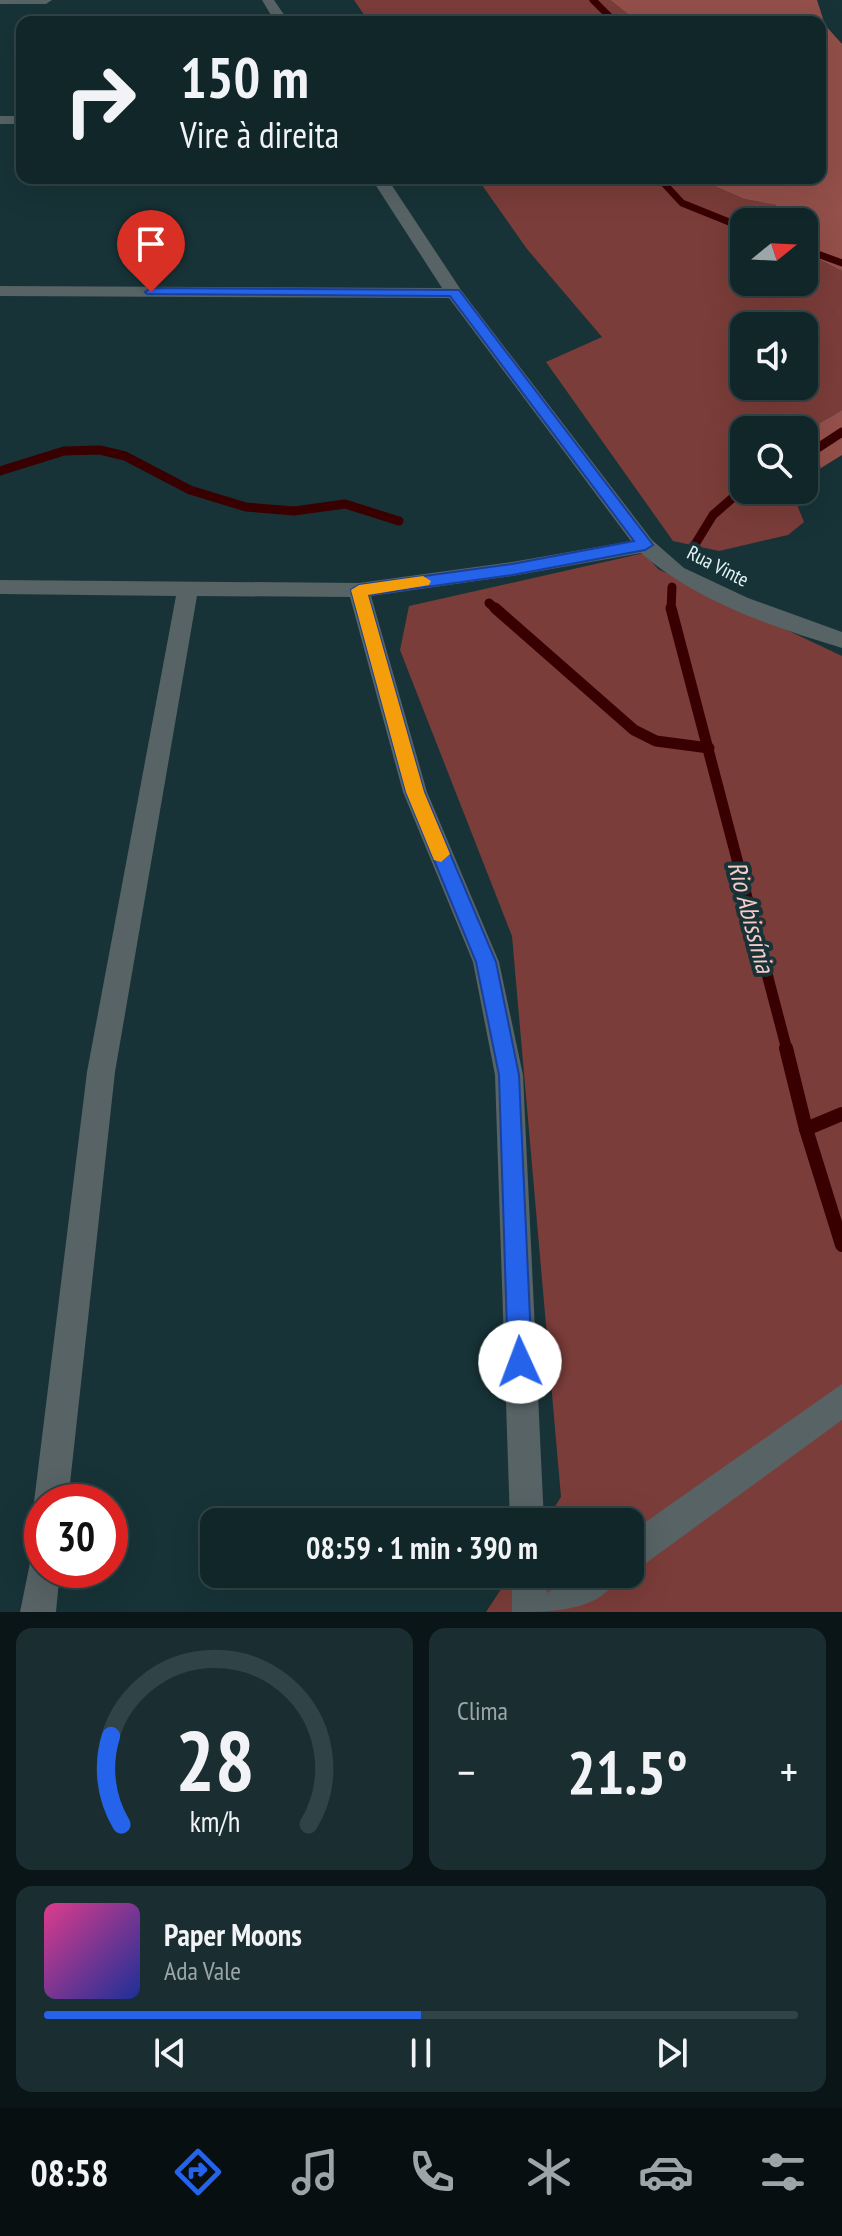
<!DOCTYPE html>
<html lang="pt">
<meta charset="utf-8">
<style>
:root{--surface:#112629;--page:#1a2e31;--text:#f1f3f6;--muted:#9ca5a8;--line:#304346;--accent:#2563eb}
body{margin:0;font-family:"PT Sans Narrow",sans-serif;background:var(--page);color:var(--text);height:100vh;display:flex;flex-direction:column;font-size:30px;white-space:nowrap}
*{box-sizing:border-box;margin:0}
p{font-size:26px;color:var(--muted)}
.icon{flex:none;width:44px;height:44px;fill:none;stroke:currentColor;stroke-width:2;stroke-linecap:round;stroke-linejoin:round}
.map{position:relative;height:1612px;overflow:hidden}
.details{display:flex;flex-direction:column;gap:16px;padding:16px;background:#091517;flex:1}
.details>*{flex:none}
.top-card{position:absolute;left:16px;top:16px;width:810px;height:168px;border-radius:16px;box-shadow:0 8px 32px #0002,0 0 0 2px var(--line);background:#112629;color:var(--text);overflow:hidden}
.needle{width:52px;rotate:72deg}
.buttons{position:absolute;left:730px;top:208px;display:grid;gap:16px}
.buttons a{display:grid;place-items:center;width:88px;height:88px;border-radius:16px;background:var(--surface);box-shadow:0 8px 32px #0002,0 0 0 2px var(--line);font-size:40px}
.speed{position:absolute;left:24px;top:1484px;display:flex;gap:16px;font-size:40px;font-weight:700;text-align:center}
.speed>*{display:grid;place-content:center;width:104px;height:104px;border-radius:50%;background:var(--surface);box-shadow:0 8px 32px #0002,0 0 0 2px var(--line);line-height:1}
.speed .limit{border:12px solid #d22;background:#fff;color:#111}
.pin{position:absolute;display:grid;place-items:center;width:68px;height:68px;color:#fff;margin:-82px -34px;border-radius:50% 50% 50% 0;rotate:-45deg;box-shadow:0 0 8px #0007}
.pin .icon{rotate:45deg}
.me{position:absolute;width:88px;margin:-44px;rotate:358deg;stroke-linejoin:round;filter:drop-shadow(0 0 6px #0008)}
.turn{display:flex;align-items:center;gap:28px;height:168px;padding:0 32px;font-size:36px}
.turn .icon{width:104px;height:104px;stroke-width:2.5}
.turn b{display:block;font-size:56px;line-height:68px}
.big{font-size:60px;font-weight:700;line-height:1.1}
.details .tile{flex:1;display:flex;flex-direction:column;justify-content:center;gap:12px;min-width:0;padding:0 28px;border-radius:16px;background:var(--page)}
.details .dial{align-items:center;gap:0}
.dial svg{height:208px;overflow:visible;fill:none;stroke:var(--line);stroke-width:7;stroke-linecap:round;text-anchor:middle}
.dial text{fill:var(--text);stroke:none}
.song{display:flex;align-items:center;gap:24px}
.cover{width:96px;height:96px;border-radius:12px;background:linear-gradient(135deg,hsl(330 70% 55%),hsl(230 70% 35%))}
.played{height:8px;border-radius:4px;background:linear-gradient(90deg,var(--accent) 50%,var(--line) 50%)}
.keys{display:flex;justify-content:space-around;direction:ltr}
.heat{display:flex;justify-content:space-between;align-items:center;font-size:44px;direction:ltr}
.details .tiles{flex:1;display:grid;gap:16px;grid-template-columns:1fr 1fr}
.tile:last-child{grid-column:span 2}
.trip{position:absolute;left:200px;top:1508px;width:444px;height:80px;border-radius:16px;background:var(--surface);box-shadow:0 8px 32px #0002,0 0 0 2px var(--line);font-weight:700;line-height:80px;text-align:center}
.menu{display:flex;height:128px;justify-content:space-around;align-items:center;background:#070f10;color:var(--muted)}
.menu .icon{width:56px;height:56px}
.menu .current{color:var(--accent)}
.menu b{font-size:36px;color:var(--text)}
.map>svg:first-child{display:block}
.green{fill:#7b3d39;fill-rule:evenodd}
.forest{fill:#94504a}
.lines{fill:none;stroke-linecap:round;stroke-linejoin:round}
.stream-far3{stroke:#390002;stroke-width:7}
.stream-far2{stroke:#390002;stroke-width:9}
.stream-far1{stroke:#390002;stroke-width:11}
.stream{stroke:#390002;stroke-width:14}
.street{fill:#576365;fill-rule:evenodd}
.route{fill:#2563eb;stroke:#184099;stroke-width:2}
.slow{fill:#f59e0b}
.labels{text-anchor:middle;stroke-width:8;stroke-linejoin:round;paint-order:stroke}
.far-street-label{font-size:20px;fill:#e3f3f6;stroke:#173337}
.water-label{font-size:26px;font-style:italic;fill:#f7ccc8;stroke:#173337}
</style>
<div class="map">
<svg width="842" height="1612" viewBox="0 0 842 1612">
<rect width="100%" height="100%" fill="#173337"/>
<g class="green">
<polygon points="354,0 610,0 638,22 369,22"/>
<path d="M477 178H696L744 199 777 205 775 222H744V237L739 239 744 253V282H804V261L820 260 842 271V410L820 423 814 446 821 468 804 489V430H744V490H803L795 500 804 522 788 535 719 551 673 541 546 362 602 337 527 249ZM744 326H804V386H744Z"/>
<polygon points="644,553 658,569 842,656 842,1612 486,1612 511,1574 630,1574 630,1522 545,1522 561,1497 512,936 400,650 409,606"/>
</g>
<g class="forest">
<polygon points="610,0 817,0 825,25 842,44 842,271 820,260 804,261 804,222 775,222 776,205 744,199 696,178 820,178 820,22 638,22"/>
<polygon points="842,410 842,455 821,468 814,446 820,423"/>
</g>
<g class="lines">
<g class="stream-far3">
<polyline points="593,0 615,22"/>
<polyline points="659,178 682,203 744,228"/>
<polyline points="804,249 842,263"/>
</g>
<g class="stream-far2">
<polyline points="804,457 842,432"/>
<polyline points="0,471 64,451 100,450 125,456 190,490 246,507 294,511 345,504 399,521"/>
<polyline points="691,551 713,515 744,488"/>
<polyline points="489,603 497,610"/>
<polyline points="671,610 672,587"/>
</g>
<g class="stream-far1">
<polyline points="495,608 634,730 656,741 709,748"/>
<polyline points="671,608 787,1050"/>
</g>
<g class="stream">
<polyline points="786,1048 806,1129 842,1245"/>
<polyline points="806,1129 842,1114"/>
</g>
<g class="street">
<polygon points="0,0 52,0 46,4 0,4"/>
<polygon points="262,0 274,0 289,22 275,22"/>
<rect x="0" y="116" width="22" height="8"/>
<path d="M371 178H387L461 290 652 540 684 568 748 598 842 632V648C772 627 696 601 641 553L512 576 371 596 427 792 499 962 523 1075 544 1522H510L495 1075 473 962 403 792 350 597 197 596 115 1072 68 1502H42V1515L34 1502 87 1072 176 596 0 594V580L359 583 512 562 631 541 449 298 0 296V286L442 288Z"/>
<polygon points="842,1384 842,1420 642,1566 630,1571 630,1533"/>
<polygon points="42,1553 42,1570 60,1570 56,1612 20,1612 31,1558"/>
<path d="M512 1574H546L547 1593 574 1574H620C602 1612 553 1612 512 1612Z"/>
</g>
</g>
<polygon class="route" points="151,288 459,290 653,545 645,550 512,575 368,595 424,792 496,962 519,1075 532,1362 529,1371 520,1374 512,1371 508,1362 499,1075 476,962 406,792 351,590 359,585 512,564 634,541 450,296 147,294 145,292"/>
<polygon class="slow" points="423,576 431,581 429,585 368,595 424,792 450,854 441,862 434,860 406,792 351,590 359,585"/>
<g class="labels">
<g class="far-street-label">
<text transform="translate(718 566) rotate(27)" y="7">Rua Vinte</text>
</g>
<g class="water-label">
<text transform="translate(751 917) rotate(75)" y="9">Rio Abissínia</text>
</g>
</g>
</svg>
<div class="buttons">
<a><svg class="needle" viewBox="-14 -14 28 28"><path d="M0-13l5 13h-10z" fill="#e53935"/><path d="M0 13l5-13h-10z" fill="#9ca5a8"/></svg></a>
<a><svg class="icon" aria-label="sound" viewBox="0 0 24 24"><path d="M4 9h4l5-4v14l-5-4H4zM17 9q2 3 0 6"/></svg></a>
<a><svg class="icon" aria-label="search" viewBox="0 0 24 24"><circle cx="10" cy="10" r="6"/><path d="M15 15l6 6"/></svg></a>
</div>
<div class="speed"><div class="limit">30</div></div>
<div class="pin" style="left:151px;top:292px;background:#d93025"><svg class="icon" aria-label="arrive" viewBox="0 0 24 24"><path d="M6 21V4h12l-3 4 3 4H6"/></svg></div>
<svg class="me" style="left:520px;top:1362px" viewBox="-20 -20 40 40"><circle r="19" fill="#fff"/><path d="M0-13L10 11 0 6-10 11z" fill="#2563eb"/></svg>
<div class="trip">08:59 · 1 min · 390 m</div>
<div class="top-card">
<div class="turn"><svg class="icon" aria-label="right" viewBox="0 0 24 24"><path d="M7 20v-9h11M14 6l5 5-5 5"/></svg><div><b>150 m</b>Vire à direita</div></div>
</div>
</div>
<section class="details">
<div class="tiles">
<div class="tile dial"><svg viewBox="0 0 100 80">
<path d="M14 69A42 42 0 1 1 86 69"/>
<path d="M14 69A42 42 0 0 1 10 35" stroke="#2563eb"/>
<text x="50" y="56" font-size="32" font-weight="700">28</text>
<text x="50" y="72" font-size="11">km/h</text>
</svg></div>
<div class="tile"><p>Clima</p>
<div class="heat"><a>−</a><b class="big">21.5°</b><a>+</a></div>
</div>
<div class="tile">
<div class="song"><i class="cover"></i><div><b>Paper Moons</b><p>Ada Vale</p></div></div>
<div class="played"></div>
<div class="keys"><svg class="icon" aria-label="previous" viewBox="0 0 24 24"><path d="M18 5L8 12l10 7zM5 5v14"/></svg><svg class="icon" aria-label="pause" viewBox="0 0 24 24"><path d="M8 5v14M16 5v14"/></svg><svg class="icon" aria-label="next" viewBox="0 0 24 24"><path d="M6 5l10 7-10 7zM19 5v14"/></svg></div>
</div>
</div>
</section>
<nav class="menu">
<b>08:58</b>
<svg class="icon current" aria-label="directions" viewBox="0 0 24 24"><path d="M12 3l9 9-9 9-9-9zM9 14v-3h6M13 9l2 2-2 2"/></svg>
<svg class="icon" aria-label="music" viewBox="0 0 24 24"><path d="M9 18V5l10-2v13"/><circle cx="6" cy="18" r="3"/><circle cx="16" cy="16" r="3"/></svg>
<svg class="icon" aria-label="phone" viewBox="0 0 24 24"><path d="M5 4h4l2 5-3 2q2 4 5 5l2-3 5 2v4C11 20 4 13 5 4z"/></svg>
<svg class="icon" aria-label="climate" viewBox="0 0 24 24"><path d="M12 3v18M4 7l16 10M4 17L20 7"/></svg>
<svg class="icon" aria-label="car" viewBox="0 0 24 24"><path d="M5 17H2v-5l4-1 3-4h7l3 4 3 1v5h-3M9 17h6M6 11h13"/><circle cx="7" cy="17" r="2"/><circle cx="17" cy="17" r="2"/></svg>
<svg class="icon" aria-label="filters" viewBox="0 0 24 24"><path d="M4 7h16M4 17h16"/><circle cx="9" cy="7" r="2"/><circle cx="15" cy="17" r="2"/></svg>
</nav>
